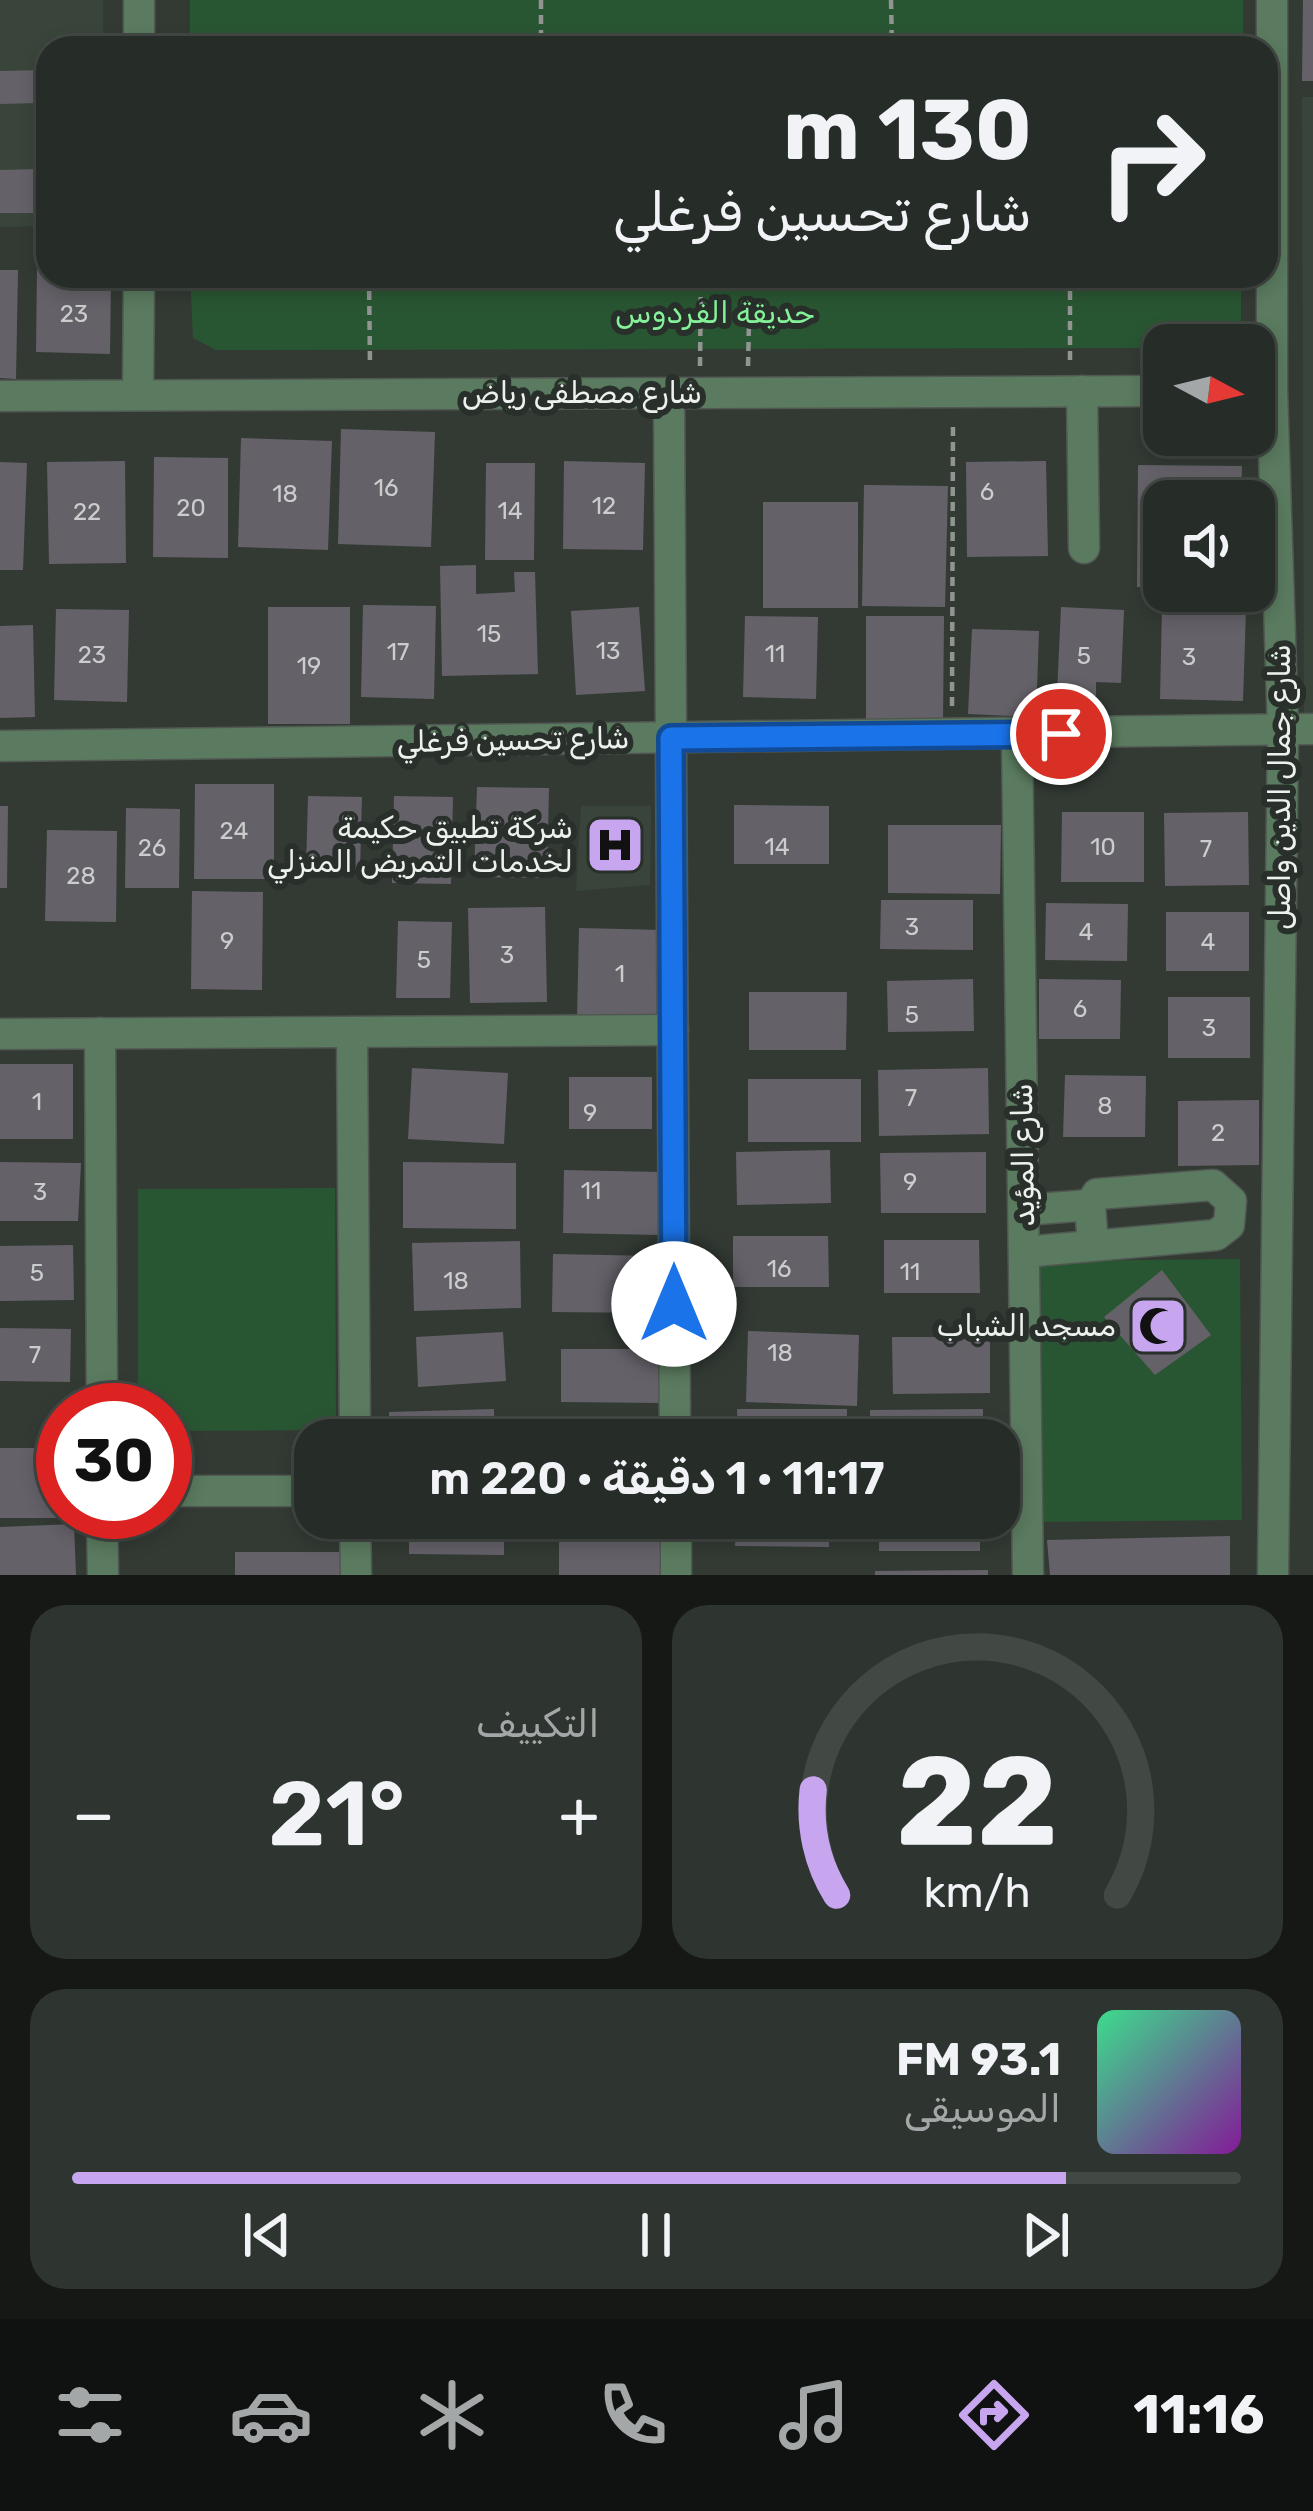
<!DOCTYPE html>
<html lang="ar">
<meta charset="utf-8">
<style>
:root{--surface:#262c27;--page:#2e342f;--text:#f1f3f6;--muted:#a4a7a7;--line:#424844;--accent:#c7a6ef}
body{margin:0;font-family:Rubik,"Noto Sans Arabic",sans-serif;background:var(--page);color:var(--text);direction:rtl;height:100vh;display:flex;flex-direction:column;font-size:45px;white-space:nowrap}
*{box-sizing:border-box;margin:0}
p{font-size:39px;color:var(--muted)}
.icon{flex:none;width:66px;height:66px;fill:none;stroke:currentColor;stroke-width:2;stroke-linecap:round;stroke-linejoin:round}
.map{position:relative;height:1575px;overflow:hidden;direction:ltr}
.panel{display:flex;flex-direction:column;gap:30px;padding:30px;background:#151815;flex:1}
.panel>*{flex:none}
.hud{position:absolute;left:36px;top:36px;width:1242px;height:252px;border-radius:36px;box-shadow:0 6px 18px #0003,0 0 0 3px var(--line);direction:rtl;background:#262c27;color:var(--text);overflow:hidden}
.needle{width:78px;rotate:97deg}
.controls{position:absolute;left:1143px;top:324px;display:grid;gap:24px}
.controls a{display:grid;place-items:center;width:132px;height:132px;border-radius:24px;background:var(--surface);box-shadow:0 6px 18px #0003,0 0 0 3px var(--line);font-size:60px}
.speed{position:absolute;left:36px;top:1383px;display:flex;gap:24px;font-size:60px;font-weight:700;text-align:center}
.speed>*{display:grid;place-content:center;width:156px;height:156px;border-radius:50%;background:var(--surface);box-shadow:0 6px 18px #0003,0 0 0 3px var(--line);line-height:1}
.speed .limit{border:18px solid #d22;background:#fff;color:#111}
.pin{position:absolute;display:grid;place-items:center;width:102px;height:102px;color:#fff;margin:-51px;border:6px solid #fff;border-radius:50%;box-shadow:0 3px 12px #0007}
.me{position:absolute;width:132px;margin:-66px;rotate:0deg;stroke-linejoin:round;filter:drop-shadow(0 0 9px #0008)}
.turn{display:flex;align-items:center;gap:42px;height:252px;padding:0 48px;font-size:54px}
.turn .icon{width:156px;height:156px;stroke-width:2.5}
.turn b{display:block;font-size:84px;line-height:102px}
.big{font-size:90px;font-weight:600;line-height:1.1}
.panel .tile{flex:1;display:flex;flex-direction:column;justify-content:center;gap:18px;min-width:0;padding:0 42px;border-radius:36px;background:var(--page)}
.panel .dial{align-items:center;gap:0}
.dial svg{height:312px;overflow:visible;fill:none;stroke:var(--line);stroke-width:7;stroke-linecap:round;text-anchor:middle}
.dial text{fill:var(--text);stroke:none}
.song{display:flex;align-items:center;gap:36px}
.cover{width:144px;height:144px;border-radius:18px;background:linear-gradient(135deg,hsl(150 70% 55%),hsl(290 70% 35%))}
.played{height:12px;border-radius:6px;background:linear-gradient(90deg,var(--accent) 85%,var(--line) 85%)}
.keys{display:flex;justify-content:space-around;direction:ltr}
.heat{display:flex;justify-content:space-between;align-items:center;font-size:66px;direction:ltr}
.panel .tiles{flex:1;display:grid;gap:30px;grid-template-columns:1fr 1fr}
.tile:last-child{grid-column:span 2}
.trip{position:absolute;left:294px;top:1419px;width:726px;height:120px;border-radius:36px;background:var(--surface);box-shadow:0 6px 18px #0003,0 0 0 3px var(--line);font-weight:600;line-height:120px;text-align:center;direction:rtl}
.tab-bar{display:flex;height:192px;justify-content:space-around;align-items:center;background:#0f1210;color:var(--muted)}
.tab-bar .icon{width:84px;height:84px}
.tab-bar .selected{color:var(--accent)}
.tab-bar b{font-size:54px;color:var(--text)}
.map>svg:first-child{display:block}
.built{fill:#39453a}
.green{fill:#295632}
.building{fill:#656169}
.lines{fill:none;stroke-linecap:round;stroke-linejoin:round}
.minor-casing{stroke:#515752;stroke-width:33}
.path{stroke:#909591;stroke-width:4.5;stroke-dasharray:9 6;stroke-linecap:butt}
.minor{stroke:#5a7b5f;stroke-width:30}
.route-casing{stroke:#114b97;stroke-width:30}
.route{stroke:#1a73e8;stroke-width:21}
.labels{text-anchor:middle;stroke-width:12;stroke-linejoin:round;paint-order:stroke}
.number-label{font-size:24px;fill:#cbcdcd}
.park-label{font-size:30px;fill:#84f199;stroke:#292f2a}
.street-label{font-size:30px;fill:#edf1ee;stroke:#292f2a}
.poi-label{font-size:30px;fill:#edf1ee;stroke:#292f2a;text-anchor:end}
</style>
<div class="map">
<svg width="1313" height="1575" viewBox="0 0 1313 1575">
<rect width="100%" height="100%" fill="#333a34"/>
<g class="built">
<polygon points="0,0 103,0 103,48 48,48 48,226 0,227"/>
<polygon points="1302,97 1313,97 1313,718 1304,718"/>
<polygon points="581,806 651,806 650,885 576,891"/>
</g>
<g class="green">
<rect x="190" y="0" width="1053" height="48"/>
<polygon points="190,276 1241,276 1241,325 1225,345 1164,348 216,350 193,338"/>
<polygon points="335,1188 336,1430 165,1431 165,1410 138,1410 138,1189"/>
<polygon points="1240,1259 1242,1520 1039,1522 1037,1261"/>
</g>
<g class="building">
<polygon points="1303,0 1313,0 1313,81 1302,81"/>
<polygon points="48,70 48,213 0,213 0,170 39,169 38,103 0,104 0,71"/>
<polygon points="37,265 48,266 48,276 111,276 110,354 36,352"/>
<polygon points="0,270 18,270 16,379 0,378"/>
<polygon points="341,429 435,432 431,547 338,544"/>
<polygon points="241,438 332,441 328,550 238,547"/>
<polygon points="154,457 228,458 228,558 153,557"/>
<polygon points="125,461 126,563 49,564 47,462"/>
<polygon points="564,461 645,463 643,550 563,549"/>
<polygon points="1046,461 1048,556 967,557 966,462"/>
<polygon points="0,462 27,463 23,570 0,570"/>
<polygon points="486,463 535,463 534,560 485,560"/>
<polygon points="1138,465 1242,466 1241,501 1164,501 1164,587 1137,587"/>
<polygon points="864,485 948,486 945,607 862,606"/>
<rect x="763" y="502" width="95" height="106"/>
<polygon points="476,565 476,594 515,592 514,572 535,572 538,674 442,676 440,566"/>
<polygon points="363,605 436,606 434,699 361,697"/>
<rect x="268" y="607" width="82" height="117"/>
<polygon points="639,607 645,691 576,695 571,611"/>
<polygon points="1061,607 1124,610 1121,683 1096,682 1096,696 1057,694"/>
<polygon points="1162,607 1246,610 1243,701 1160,699"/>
<polygon points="56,609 129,610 127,702 54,700"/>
<polygon points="745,616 818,617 816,699 743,697"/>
<polygon points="866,616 944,616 943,723 866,722"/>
<polygon points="33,625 35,717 0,718 0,626"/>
<polygon points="972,629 1039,631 1036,717 968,714"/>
<polygon points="195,784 274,784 274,879 194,879"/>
<polygon points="477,787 549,788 547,878 474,877"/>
<polygon points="308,796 362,797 360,870 306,869"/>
<polygon points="394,796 453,797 451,884 392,883"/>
<polygon points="734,805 829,806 829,864 734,864"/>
<polygon points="0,806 8,806 7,888 0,888"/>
<polygon points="126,808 180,809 179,888 125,888"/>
<polygon points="1062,812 1144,812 1144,882 1061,882"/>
<polygon points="1248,812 1249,885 1165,886 1164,813"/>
<polygon points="888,825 1001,825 1000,894 888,893"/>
<polygon points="47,830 117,831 116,922 45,921"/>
<polygon points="192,891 263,892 262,990 191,989"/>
<polygon points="881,900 973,900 973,950 880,949"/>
<polygon points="1046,903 1128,904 1127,961 1045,960"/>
<polygon points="545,907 547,1002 470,1003 468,908"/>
<rect x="1166" y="912" width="83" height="59"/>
<polygon points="398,921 452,922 450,998 396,998"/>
<polygon points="579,928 664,930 661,1020 577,1018"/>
<polygon points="973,979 974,1031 888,1032 887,981"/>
<polygon points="1039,979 1121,980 1120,1039 1039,1039"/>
<polygon points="749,992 847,992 846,1050 749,1050"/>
<rect x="1168" y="997" width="82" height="61"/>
<rect x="0" y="1064" width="73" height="75"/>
<polygon points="412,1068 508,1073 504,1144 408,1139"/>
<polygon points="988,1068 989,1134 879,1136 878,1070"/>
<polygon points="1065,1075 1146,1076 1145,1137 1063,1137"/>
<rect x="569" y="1077" width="83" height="52"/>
<rect x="748" y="1079" width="113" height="63"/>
<polygon points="1259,1100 1259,1165 1178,1166 1178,1101"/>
<polygon points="830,1150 831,1203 737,1205 736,1152"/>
<polygon points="986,1152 986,1213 881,1213 880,1153"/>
<polygon points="0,1162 81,1163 78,1221 0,1221"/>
<polygon points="403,1162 516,1163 516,1229 403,1228"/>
<polygon points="564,1170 660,1172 659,1235 563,1233"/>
<polygon points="733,1236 828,1236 829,1287 733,1287"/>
<polygon points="884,1240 979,1240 980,1293 884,1293"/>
<polygon points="520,1241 521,1308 414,1311 412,1243"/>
<polygon points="73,1245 74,1300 0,1301 0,1246"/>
<polygon points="553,1254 656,1256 654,1313 552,1312"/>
<polygon points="1162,1270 1211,1335 1155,1375 1104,1317"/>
<polygon points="0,1328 71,1329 70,1382 0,1381"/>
<polygon points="748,1331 859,1335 857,1406 746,1402"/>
<polygon points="503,1332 506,1381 418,1387 416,1337"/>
<polygon points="892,1337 990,1337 990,1393 893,1394"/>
<polygon points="561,1349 662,1349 662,1403 561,1402"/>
<polygon points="494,1409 495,1440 389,1440 389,1412"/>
<polygon points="737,1409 847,1409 847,1440 738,1440"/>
<polygon points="983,1409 983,1440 870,1440 870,1410"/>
<polygon points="654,1416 655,1440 549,1440 548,1420"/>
<polygon points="0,1448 63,1448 63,1512 92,1512 92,1518 0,1518"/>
<polygon points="409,1518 504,1518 504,1555 409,1554"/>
<rect x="559" y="1518" width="102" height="57"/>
<polygon points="736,1518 829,1518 829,1547 735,1546"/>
<rect x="879" y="1518" width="101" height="33"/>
<polygon points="74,1524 76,1575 0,1575 0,1527"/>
<polygon points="1230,1536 1230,1575 1050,1575 1047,1540"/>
<rect x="235" y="1552" width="111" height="23"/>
<polygon points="988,1570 988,1575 875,1575 875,1571"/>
</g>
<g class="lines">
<defs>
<g id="minor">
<polyline points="1272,0 1272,390 1283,729 1273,1575"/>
<polyline points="139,48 139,0"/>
<polyline points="1082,391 1084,548"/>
<polyline points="669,393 675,1440"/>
<polyline points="138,395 139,276"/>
<polyline points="0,396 1164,391"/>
<polyline points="1017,735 1028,1575"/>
<polyline points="0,746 1313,729"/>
<polyline points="352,1032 355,1440"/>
<polyline points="100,1033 102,1410"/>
<polyline points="0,1034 673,1030"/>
<polyline points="1024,1210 1090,1205"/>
<polyline points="1024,1252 1216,1235 1229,1225 1231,1201 1213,1185 1097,1194 1090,1205 1093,1246"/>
<polyline points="165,1491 315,1491"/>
<polyline points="102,1512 103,1575"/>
<polyline points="355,1518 356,1575"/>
<polyline points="676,1518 676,1575"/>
</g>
</defs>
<use href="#minor" class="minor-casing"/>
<g class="path">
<polyline points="541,0 541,48"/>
<polyline points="891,0 892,48"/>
<polyline points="369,276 370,366"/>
<polyline points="1070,276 1070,362"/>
<polyline points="700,366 701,276"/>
<polyline points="748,366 750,276"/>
<polyline points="952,706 953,423"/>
</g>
<use href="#minor" class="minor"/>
</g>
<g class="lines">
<defs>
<polyline id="route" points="674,1304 671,738 1061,734"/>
</defs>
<use href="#route" class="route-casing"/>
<use href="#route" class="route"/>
</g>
<defs>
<symbol id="hospital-square" viewBox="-11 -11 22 22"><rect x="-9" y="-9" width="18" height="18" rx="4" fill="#c7a6ef" stroke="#292f2a"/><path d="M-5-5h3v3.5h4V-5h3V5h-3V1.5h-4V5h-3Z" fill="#111"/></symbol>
<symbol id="mosque-square" viewBox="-11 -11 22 22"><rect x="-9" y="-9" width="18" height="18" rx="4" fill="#c7a6ef" stroke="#292f2a"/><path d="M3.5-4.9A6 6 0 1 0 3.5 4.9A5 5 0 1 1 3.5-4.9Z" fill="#111"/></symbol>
</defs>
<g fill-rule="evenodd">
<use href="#hospital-square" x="582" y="812" width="66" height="66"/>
<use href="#mosque-square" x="1125" y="1293" width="66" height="66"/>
</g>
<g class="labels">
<g class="number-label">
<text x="74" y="322">23</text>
<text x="386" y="496">16</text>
<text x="987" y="500">6</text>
<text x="285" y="502">18</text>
<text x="604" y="514">12</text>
<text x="191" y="516">20</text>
<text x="510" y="519">14</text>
<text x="87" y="520">22</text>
<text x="489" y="642">15</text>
<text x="608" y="659">13</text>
<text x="398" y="660">17</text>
<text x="775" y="662">11</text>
<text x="92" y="663">23</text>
<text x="1084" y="664">5</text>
<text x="1189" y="665">3</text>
<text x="309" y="674">19</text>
<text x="234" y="839">24</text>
<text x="777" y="855">14</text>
<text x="1103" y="855">10</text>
<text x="152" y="856">26</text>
<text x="1206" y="857">7</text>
<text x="81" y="884">28</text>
<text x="912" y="935">3</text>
<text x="1086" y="940">4</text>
<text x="227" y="949">9</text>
<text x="1208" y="950">4</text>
<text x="507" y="963">3</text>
<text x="424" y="968">5</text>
<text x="620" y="982">1</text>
<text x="1080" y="1017">6</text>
<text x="912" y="1023">5</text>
<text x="1209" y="1036">3</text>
<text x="911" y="1106">7</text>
<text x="37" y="1110">1</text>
<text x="1105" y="1114">8</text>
<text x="590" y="1121">9</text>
<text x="1218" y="1141">2</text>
<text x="910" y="1190">9</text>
<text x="591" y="1199">11</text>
<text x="40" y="1200">3</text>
<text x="779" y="1277">16</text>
<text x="910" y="1280">11</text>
<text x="37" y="1281">5</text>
<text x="456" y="1289">18</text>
<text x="780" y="1361">18</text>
<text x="35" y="1363">7</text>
</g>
<g class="park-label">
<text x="715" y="323">حديقة الفردوس</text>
</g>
<g class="street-label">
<text x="582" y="403">شارع مصطفى رياض</text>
<text transform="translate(513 740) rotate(-1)" y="10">شارع تحسين فرغلي</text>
<text transform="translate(1280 787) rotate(-90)" y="10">شارع جمال الدين واصل</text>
<text transform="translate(1023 1155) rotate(-91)" y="10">شارع المؤيد</text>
</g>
<g class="poi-label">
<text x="573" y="838">شركة تطبيق حكيمة<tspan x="573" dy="34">لخدمات التمريض المنزلي</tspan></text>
<text x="1116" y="1336">مسجد الشباب</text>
</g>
</g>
</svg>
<div class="controls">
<a><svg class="needle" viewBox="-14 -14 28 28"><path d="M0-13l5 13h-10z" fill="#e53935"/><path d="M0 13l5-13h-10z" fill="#a4a7a7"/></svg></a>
<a><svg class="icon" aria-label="sound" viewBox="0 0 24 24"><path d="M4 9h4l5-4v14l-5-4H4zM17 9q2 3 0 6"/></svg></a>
</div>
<div class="speed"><div class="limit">30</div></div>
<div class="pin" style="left:1061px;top:734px;background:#d93025"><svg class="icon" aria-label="arrive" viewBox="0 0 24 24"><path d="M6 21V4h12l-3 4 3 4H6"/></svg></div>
<svg class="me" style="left:674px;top:1304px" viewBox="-20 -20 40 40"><circle r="19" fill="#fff"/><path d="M0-13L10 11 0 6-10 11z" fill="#1a73e8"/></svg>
<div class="trip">11:17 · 1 دقيقة · 220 m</div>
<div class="hud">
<div class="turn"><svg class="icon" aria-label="right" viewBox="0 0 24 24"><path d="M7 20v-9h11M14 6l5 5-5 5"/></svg><div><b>130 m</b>شارع تحسين فرغلي</div></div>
</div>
</div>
<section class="panel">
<div class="tiles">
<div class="tile dial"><svg viewBox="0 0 100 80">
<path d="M14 69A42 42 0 1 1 86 69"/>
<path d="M14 69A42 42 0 0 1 8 42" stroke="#c7a6ef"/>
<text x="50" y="56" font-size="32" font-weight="700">22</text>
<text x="50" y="72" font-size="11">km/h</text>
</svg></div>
<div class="tile"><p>التكييف</p>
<div class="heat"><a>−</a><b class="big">21°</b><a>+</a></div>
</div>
<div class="tile">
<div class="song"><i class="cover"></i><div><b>93.1 FM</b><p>الموسيقى</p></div></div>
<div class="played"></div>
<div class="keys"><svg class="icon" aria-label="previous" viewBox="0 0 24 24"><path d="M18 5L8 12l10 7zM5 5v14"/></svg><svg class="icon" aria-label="pause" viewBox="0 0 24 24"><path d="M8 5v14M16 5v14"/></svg><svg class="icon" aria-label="next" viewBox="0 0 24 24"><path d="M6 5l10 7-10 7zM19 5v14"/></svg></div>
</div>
</div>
</section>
<nav class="tab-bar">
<b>11:16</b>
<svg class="icon selected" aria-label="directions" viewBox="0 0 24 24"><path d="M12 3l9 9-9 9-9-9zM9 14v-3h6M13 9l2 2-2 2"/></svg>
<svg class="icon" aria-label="music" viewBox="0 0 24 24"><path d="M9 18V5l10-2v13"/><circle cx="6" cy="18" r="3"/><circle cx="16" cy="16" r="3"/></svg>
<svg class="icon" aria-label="phone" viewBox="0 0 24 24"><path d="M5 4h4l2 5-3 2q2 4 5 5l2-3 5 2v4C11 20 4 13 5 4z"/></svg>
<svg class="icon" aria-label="climate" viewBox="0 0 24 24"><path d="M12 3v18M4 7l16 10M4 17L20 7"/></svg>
<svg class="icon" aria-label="car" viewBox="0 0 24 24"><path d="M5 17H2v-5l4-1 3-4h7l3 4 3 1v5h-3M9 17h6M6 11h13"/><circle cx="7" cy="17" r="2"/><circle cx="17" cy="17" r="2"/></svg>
<svg class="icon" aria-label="filters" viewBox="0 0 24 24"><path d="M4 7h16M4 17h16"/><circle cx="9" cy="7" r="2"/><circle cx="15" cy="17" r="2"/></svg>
</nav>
